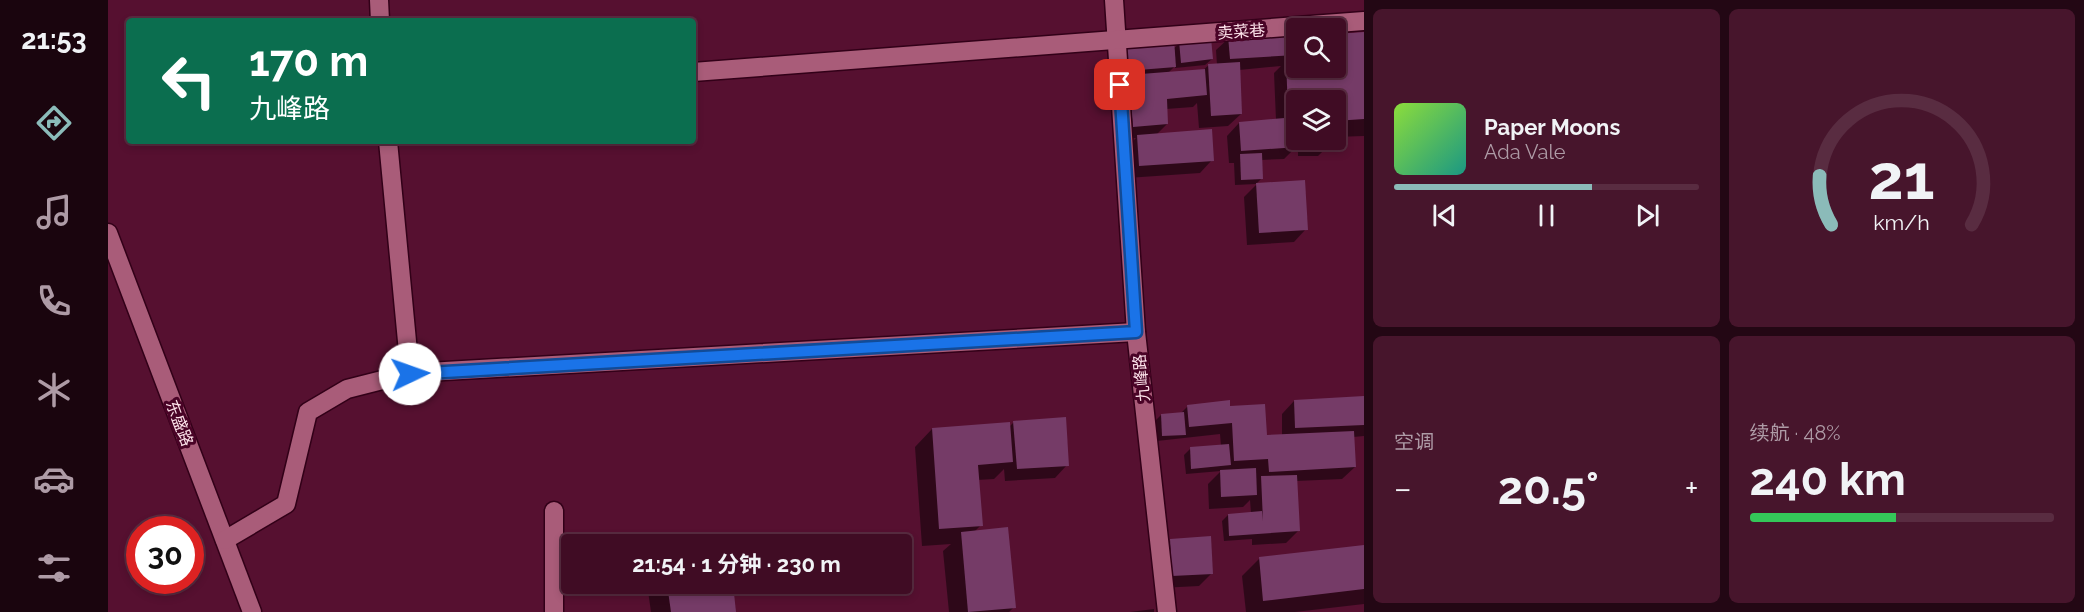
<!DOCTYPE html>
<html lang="zh">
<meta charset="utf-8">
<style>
:root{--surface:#400c24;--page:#47152c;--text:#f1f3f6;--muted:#ae9ba6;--line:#592c41;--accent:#8bbbb9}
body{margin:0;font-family:Raleway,"Noto Sans SC",sans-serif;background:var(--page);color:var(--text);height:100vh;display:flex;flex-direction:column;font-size:22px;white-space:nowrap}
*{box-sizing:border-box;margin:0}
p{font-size:20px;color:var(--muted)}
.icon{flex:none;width:33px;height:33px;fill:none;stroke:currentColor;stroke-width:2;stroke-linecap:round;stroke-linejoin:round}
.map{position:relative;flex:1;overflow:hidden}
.panel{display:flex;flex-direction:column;gap:9px;padding:9px;background:#230714;width:720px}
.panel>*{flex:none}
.banner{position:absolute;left:18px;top:18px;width:570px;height:126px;border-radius:6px;box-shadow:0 3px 9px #0003,0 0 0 2px var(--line);background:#0b6e4f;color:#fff;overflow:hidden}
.tools{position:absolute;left:1178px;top:18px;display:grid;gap:12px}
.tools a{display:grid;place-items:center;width:60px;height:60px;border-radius:6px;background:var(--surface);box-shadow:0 3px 9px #0003,0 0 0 2px var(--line);font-size:30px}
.speed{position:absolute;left:18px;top:516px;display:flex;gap:12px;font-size:30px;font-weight:700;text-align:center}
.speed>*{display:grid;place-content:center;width:78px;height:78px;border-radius:50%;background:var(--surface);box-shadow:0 3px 9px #0003,0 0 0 2px var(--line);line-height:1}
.speed .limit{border:9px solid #d22;background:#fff;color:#111}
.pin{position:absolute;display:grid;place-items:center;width:51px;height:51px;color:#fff;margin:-26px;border-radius:12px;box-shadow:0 3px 9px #0006}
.me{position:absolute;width:66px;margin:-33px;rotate:87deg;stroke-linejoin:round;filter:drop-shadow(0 0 4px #0008)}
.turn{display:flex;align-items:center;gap:21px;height:126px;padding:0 24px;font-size:27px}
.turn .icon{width:78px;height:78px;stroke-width:2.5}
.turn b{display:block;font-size:42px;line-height:51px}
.big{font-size:45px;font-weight:700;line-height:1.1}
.panel .widget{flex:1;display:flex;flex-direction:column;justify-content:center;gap:9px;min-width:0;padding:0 21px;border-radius:9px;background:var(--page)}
.panel .dial{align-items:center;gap:0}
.dial svg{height:156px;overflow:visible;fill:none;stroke:var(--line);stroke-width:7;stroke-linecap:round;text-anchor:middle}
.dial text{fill:var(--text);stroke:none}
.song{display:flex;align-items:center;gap:18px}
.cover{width:72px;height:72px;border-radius:9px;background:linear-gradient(135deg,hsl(90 70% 55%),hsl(170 70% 35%))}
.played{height:6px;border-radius:3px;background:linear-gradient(90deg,var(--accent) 65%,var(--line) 65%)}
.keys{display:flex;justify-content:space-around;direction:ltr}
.heat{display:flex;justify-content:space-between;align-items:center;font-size:33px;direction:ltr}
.charge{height:9px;border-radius:4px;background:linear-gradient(90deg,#34c759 48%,var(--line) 0)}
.panel .tiles{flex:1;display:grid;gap:9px;grid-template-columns:repeat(2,1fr)}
.trip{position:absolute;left:453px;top:534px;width:351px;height:60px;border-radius:6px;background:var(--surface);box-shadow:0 3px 9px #0003,0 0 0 2px var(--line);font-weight:700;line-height:60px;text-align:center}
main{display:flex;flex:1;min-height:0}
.tabs{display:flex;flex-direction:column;width:108px;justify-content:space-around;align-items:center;background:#1a050e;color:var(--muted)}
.tabs .icon{width:42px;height:42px}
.tabs .current{color:var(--accent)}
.tabs b{font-size:27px;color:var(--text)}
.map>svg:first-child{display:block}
.shadow{fill:#0007}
.building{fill:#753b67}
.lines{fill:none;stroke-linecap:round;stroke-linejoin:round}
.street-casing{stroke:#320018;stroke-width:21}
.street{stroke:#a95c79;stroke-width:18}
.route-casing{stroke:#114b97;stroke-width:15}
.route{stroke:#1a73e8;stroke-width:10}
.labels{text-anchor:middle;stroke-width:6;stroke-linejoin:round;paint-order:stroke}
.street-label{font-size:16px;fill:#fde2ea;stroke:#490326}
</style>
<main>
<nav class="tabs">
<b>21:53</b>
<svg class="icon current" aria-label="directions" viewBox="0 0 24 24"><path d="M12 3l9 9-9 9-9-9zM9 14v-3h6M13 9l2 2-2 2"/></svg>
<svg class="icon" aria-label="music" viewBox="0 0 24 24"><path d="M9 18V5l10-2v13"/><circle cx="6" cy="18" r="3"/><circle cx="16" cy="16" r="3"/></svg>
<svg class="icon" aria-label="phone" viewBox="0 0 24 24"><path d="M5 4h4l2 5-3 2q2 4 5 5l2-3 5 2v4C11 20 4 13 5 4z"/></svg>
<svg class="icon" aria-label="climate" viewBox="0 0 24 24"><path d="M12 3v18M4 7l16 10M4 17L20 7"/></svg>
<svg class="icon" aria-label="car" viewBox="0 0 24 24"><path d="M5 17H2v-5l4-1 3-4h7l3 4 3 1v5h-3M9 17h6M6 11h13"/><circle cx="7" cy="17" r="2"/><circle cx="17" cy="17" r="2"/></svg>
<svg class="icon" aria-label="filters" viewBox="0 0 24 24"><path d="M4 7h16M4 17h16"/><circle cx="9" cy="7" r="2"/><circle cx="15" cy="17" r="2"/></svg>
</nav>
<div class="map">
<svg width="1256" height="612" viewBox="0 0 1256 612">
<rect width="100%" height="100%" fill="#561030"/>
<g class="shadow">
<polygon points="1256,33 1256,136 1227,137 1227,100 1188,100 1188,140 1216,140 1216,150 1210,156 1190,156 1190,145 1176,159 1153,160 1154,178 1148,184 1127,185 1126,163 1121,163 1119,136 1131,123 1168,120 1166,73 1173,66 1131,70 1133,114 1120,126 1091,128 1089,103 1085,107 1058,109 1059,124 1048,135 1104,160 1092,173 1019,178 1017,149 1028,138 1013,139 1004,58 1065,49 1072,43 1104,59 1097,65 1067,68 1067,66 1060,73 1095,70 1101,65 1109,65 1108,50 1121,38 1188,36 1188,68 1227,68 1227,35"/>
<polygon points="1148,185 1198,229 1186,242 1139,245 1136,197"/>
<polygon points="1256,398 1256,436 1245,437 1247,467 1234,479 1188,481 1190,531 1178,543 1144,545 1144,539 1116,541 1114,521 1120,515 1143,513 1142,500 1135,507 1101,509 1100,484 1113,471 1078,474 1076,455 1082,449 1113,446 1112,434 1049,441 1047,421 1053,415 1072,414 1079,407 1121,408 1157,437 1174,436 1174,414 1186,401"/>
<polygon points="906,422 959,465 947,478 897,481 896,469 886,479 869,480 873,525 866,532 906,607 901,612 841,612 835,551 843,544 814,546 807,447 824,429 901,427"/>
<polygon points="1063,540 1103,574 1091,586 1052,588 1050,553"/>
<polygon points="1256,546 1256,604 1187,612 1138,612 1134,576 1151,559"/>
<polygon points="539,584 623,584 627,612 543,612"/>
<polygon points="1046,609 1046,612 1022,612"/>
</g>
<g class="building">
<polygon points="1256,32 1256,119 1227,121 1227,100 1188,100 1188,111 1180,112 1178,59 1188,59 1188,68 1227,68 1227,34"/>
<polygon points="1188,34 1188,55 1122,59 1120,36"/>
<polygon points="1103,38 1105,59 1073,63 1071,41"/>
<polygon points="1066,39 1068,67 1018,71 1016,44"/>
<polygon points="1132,62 1134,114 1103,116 1100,64"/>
<polygon points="1097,69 1099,95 1059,99 1060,124 1025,127 1020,75"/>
<polygon points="1188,117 1188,140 1190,140 1190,147 1133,151 1131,122"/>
<polygon points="1104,129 1106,161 1031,166 1029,135"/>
<rect x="1195" y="140" width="22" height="11"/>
<polygon points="1154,153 1155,179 1133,180 1132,154"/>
<polygon points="1197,180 1200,230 1151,233 1148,183"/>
<polygon points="1256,396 1256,425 1187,428 1186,400"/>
<polygon points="1122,400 1122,406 1157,404 1159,435 1246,431 1248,467 1161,472 1160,459 1126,461 1124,423 1081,427 1079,405"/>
<polygon points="1076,412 1078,435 1054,436 1053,414"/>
<polygon points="958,417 961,466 909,469 905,421"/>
<polygon points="902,422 905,462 870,465 875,526 831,529 824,428"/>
<polygon points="1121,444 1123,465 1083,469 1082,447"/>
<polygon points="1148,468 1149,495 1113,497 1112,470"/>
<polygon points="1189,475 1192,531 1121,536 1120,514 1154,511 1155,521 1153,476"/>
<polygon points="900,527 908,608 860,612 853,532"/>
<polygon points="1103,536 1105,574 1064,576 1062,539"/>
<polygon points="1256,545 1256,589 1155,601 1151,557"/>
<polygon points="559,584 625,584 628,612 563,612"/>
</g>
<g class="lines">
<defs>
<g id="street">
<polyline points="271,0 272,21"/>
<polyline points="1006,0 1028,332 1059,612"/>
<polyline points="585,72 1256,21"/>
<polyline points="280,141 302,373"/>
<polyline points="0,233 144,612"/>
<polyline points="117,540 178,504 200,412 239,389 302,373 1028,332"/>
<polyline points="446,612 446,511"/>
</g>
</defs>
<use href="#street" class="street-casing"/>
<use href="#street" class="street"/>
</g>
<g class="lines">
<defs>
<polyline id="route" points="302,374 1028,332 1012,85"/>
</defs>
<use href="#route" class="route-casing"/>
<use href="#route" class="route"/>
</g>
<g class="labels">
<g class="street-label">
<text transform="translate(1133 31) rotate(-4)" y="6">卖菜巷</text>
<text transform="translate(1033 378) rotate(-96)" y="6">九峰路</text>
<text transform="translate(72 423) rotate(69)" y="6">东盛路</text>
</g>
</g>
</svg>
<div class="tools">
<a><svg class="icon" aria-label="search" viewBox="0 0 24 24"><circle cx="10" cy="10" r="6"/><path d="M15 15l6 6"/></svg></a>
<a><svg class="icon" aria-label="layers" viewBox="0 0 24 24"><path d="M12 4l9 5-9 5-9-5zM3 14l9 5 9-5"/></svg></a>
</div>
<div class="speed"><div class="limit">30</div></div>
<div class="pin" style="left:1012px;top:85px;background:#d93025"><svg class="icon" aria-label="arrive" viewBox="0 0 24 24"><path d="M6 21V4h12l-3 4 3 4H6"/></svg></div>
<svg class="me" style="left:302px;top:374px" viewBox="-20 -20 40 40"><circle r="19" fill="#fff"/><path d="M0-13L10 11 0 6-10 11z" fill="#1a73e8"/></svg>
<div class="trip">21:54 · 1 分钟 · 230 m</div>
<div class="banner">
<div class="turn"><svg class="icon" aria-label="left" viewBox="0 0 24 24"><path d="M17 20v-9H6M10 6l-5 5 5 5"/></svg><div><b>170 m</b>九峰路</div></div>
</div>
</div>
<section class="panel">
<div class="tiles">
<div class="widget">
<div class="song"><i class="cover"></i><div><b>Paper Moons</b><p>Ada Vale</p></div></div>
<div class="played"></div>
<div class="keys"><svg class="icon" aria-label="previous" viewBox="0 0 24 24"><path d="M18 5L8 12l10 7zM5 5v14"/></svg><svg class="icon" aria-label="pause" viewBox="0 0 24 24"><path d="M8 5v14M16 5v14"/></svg><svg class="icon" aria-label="next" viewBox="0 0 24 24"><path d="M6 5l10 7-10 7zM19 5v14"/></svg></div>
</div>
<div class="widget dial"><svg viewBox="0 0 100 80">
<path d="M14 69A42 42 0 1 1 86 69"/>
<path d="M14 69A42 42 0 0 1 8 44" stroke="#8bbbb9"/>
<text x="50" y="56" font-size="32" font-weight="700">21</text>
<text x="50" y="72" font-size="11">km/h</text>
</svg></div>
<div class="widget"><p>空调</p>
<div class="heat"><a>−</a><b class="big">20.5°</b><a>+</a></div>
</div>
<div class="widget"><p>续航 · 48%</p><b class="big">240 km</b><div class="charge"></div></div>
</div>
</section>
</main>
